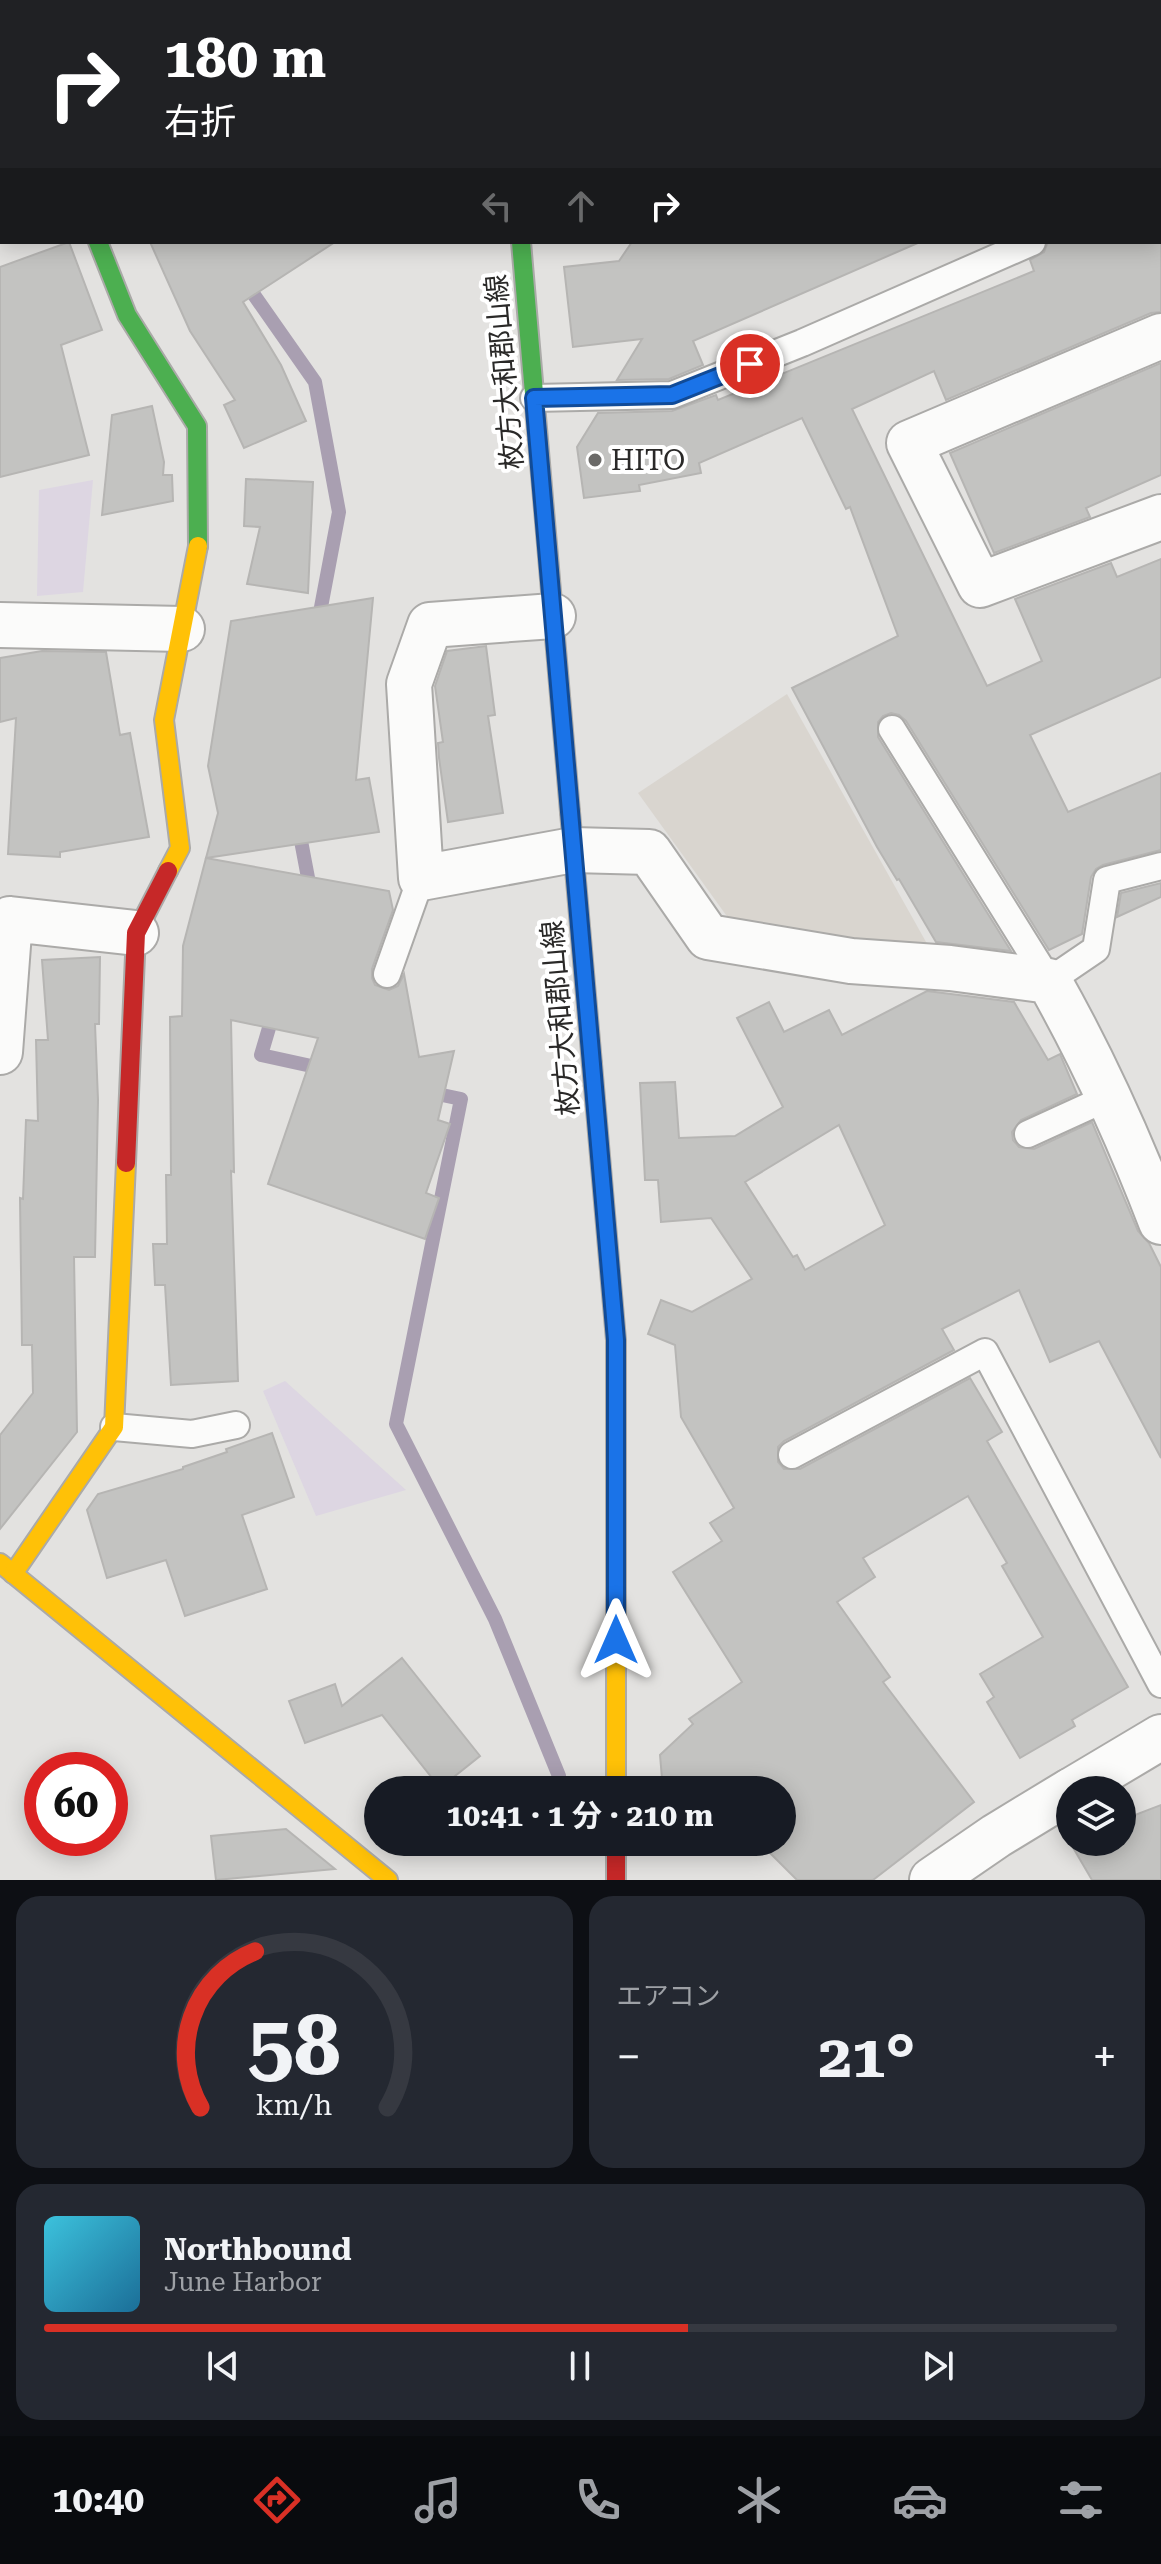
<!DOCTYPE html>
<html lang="ja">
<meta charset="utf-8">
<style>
:root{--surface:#171b24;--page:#242831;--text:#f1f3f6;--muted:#9ea1a6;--line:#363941;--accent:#d93025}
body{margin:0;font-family:"Roboto Serif","Noto Sans JP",serif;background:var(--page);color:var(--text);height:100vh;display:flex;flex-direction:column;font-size:30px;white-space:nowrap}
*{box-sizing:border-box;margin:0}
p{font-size:26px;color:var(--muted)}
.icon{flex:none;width:44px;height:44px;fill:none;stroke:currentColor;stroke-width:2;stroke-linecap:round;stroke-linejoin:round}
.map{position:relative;height:1880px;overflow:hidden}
.side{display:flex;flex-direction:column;gap:16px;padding:16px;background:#0d0f14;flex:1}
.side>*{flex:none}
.top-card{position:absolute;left:0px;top:0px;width:1162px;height:244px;box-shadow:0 4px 20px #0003;background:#202124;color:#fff;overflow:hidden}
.fabs{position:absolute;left:1056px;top:1776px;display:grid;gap:16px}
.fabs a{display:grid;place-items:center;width:80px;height:80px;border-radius:50%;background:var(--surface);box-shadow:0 4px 20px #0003;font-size:40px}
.speed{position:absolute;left:24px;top:1752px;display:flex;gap:16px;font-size:40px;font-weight:700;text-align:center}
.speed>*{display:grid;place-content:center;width:104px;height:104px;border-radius:50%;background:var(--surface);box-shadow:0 4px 20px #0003;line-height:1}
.speed .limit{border:12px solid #d22;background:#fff;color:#111}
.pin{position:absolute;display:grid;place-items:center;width:68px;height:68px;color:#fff;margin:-34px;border:4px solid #fff;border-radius:50%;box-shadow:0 2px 8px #0007}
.me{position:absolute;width:88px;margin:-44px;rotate:0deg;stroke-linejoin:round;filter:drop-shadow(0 0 6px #0008)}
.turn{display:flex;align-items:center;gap:28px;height:168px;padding:0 32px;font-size:36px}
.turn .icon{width:104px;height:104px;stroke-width:2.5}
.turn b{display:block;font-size:56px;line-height:68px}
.lanes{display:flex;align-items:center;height:76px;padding:0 32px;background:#0003;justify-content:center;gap:40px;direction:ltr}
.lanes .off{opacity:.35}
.big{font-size:60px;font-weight:700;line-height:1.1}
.side .widget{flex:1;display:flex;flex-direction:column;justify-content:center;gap:12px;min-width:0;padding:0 28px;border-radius:24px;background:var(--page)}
.side .dial{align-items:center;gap:0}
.dial svg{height:208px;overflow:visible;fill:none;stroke:var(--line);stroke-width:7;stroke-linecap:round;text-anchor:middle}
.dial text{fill:var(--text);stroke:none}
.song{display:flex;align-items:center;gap:24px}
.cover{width:96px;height:96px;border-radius:12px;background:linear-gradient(135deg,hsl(190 70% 55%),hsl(200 70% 35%))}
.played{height:8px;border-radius:4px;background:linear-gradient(90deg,var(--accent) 60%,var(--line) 60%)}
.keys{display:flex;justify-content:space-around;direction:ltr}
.heat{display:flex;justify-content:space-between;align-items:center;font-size:44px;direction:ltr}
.side .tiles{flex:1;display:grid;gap:16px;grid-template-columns:1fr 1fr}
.widget:last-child{grid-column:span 2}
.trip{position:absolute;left:364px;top:1776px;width:432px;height:80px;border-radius:40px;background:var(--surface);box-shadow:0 4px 20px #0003;font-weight:700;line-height:80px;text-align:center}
.tabs{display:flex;height:128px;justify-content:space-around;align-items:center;background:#090b0e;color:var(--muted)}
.tabs .icon{width:56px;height:56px}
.tabs .active{color:var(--accent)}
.tabs b{font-size:36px;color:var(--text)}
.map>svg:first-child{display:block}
.built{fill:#d9d5cf}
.green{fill:#ddd6e2}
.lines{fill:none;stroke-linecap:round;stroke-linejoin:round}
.stream{stroke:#a99fb1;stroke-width:14}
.building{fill:#c3c3c1;stroke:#b6b5b3;stroke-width:2;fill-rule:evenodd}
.lane-casing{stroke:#abaaa8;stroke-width:30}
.street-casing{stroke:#abaaa8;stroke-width:48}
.fast-casing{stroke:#abaaa8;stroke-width:22}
.slow-casing{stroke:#abaaa8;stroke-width:22}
.jam-casing{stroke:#abaaa8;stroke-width:22}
.lane{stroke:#fbfbfa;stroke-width:26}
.street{stroke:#fbfbfa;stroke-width:44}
.fast{stroke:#4caf50;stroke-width:18}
.slow{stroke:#ffc107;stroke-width:18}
.jam{stroke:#c62828;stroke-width:18}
.route-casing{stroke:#114b97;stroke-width:20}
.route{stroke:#1a73e8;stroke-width:14}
.poi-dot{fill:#6b6a68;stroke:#fff;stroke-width:3}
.labels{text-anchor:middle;stroke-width:8;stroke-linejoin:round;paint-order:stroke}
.street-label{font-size:28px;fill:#2a2928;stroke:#fff}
.poi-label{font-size:28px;fill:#2a2928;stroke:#fff;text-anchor:start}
</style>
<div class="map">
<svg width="1161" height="1880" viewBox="0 0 1161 1880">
<rect width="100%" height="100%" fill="#e3e2e0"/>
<polygon class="built" points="787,694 930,949 752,935 726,915 638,793"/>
<g class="green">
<polygon points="93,480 83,592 37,596 39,490"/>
<polygon points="285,1381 406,1490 316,1516 263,1391"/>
</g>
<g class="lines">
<g class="stream">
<polyline points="143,0 143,2"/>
<polyline points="245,282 315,382 339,512 318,623"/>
<polyline points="298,825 309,883 306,895"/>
<polyline points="274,1011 261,1055 325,1069"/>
<polyline points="428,1092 461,1099 396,1424 495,1619 559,1776"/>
</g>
</g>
<g class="building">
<polygon points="69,242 102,330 61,345 89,455 0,477 0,267"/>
<polygon points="150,242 335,242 243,302 281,365 306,421 244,448 224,405 235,400 190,331"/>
<polygon points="632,242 920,242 693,341 703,365 669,379 617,380 642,339 573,347 564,267 619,261"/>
<polygon points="1048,242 1161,242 1161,312 1151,313 946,400 934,371 852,409 987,686 1042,661 1015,599 1111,563 1117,577 1161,559 1161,677 1030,735 1068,812 1161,773 1161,850 1103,865 1096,869 1091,877 1082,934 1049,950 906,721 899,715 891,713 883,716 878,722 878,737 1011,951 936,942 899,879 897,880 877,847 792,688 898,636 850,507 846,509 802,418 699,463 701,473 639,485 640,491 584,498 577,447 598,413 672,411 716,395 718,400 1034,271 1030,260 1044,252"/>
<polygon points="1161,363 1161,475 1086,508 1090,517 994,553 950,453"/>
<polygon points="152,406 164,462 163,475 172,475 173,501 102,515 112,415"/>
<polygon points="246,479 313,482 308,593 247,584 260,527 244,526"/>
<polygon points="373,598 356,780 369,778 379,832 206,858 218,813 208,766 231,621"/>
<polygon points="486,646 495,715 488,716 503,813 448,822 439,758 438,743 443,742 435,686 447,651"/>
<polygon points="42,651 106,652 120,735 130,733 149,837 60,852 60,857 8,854 16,718 0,722 0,658"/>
<polygon points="206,858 389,891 393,910 372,969 372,978 375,985 389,990 398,986 404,974 419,1057 454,1051 438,1120 450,1124 426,1193 439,1198 425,1239 268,1184 318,1038 231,1020 234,1172 231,1171 238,1381 171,1385 165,1285 155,1285 153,1244 167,1244 166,1175 171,1175 170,1017 182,1016 183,946"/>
<polygon points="1161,883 1161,897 1117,917 1121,893"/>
<polygon points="100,957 99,1024 95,1024 98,1100 95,1257 74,1257 77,1432 0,1529 0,1435 33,1393 32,1345 22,1345 20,1198 23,1199 26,1120 38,1121 36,1040 48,1040 42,960"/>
<path d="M927 991 1014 1002 1048 1060 1060 1054 1077 1094 1021 1120 1012 1132 1013 1140 1019 1147 1034 1149 1092 1122 1138 1231 1149 1243 1161 1267V1458L1099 1341 1050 1362 1019 1290 942 1329 954 1350 784 1441 778 1447V1462L784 1469H800L970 1378 1002 1432 987 1441 1128 1687 1072 1720 1075 1726 1020 1758 987 1702 994 1697 980 1674 1043 1637 1002 1566 1007 1563 968 1496 863 1558 875 1577 837 1602 890 1677 883 1682 974 1802 873 1880H797L759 1842H782V1790H663L660 1755 693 1724 689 1719 742 1682 673 1572 722 1541 710 1523 734 1508 681 1417 675 1345 648 1334 661 1300 692 1312 752 1279 711 1218 661 1222 658 1180H645L640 1083 675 1082 679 1138 735 1136 783 1107 737 1018 769 1002 784 1032 829 1010 842 1035ZM839 1125 885 1225 805 1270 797 1255 793 1257 745 1182Z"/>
<polygon points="272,1433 294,1497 242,1515 267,1589 185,1616 166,1560 107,1578 87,1510 98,1494 183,1469 183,1467 227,1452 226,1449"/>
<polygon points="402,1658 480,1756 440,1788 382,1715 305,1743 289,1701 335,1684 342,1706"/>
<polygon points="1161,1805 1161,1880 1092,1880 1068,1839 1070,1842 1122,1842 1122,1820"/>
<polygon points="286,1829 335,1869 216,1880 211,1836"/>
</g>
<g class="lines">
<defs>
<g id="lane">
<polyline points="534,398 672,395 802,343 1032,242"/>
<polyline points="892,729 1049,981 1096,949 1107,880 1161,866"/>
<polyline points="387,974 421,878"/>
<polyline points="1028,1134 1109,1097"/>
<polyline points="114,1427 192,1434 236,1425"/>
<polyline points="792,1455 985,1352 1161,1684"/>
</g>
<g id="street">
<polyline points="940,0 942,2"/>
<polyline points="1055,2 1064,0"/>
<polyline points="0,80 2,80"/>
<polyline points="1161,336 909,443 980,585 1161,517"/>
<path d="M553 616 430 625 409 684 421 878 573 850 649 852 708 937 851 961 950 968 1049 981C1093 1059 1129 1138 1161 1222"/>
<polyline points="0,625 182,629"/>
<polyline points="0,1052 10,919 136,933"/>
<polyline points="1072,1790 1161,1737"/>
<polyline points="932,1880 996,1836 1070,1791"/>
</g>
<g id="fast">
<polyline points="98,242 127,315 197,426 198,546"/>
<polyline points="521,242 570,812"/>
</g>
<g id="slow">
<polyline points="168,871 180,848 164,720 198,546"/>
<polyline points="592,1064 616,1340 616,1790"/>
<polyline points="0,1563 388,1880"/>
<polyline points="13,1574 114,1427 126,1163"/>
</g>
<g id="jam">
<polyline points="497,0 498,2"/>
<polyline points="570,812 592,1064"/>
<polyline points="126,1163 136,933 168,871"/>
<polyline points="616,1842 616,1880"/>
</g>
</defs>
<use href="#lane" class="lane-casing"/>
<use href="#street" class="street-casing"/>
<use href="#fast" class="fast-casing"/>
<use href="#slow" class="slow-casing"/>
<use href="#jam" class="jam-casing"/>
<use href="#lane" class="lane"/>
<use href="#street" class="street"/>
<use href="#fast" class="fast"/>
<use href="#slow" class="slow"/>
<use href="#jam" class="jam"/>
</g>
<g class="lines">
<defs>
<polyline id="route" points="616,1640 616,1340 534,398 672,395 750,364"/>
</defs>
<use href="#route" class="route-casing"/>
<use href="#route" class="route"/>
</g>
<circle class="poi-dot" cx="595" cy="460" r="8"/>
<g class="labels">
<g class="street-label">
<text transform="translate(504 372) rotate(-95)" y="10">枚方大和郡山線</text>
<text transform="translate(560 1018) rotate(-95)" y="10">枚方大和郡山線</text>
</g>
<g class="poi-label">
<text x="611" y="470">HITO</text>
</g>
</g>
</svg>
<div class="fabs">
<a><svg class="icon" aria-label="layers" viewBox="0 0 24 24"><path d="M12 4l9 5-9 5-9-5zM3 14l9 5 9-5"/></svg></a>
</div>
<div class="speed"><div class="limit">60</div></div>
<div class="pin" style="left:750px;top:364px;background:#d93025"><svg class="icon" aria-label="arrive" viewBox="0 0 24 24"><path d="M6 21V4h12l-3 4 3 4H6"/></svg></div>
<svg class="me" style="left:616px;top:1640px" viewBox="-20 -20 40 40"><path d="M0-17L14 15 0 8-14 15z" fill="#1a73e8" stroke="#fff" stroke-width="4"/></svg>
<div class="trip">10:41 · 1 分 · 210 m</div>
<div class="top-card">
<div class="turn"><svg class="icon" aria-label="right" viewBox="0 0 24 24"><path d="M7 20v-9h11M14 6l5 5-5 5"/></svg><div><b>180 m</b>右折</div></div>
<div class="lanes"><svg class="icon off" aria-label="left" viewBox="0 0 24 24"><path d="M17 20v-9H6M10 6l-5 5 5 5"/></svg><svg class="icon off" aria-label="ahead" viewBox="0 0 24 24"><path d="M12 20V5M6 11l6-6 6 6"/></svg><svg class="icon" aria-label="right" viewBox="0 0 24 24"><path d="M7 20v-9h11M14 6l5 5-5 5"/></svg></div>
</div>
</div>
<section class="side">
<div class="tiles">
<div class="widget dial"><svg viewBox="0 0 100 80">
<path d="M14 69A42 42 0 1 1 86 69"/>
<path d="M14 69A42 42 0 0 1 35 9" stroke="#d93025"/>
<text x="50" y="56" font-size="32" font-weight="700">58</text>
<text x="50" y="72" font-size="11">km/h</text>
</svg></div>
<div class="widget"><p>エアコン</p>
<div class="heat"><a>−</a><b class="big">21°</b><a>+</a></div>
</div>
<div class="widget">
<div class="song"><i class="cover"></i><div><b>Northbound</b><p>June Harbor</p></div></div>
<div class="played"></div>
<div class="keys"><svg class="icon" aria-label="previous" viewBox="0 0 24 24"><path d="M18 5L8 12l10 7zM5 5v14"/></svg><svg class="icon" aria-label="pause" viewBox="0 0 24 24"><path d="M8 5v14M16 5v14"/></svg><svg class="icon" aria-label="next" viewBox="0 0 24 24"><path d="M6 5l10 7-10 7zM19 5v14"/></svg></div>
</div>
</div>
</section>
<nav class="tabs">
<b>10:40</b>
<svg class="icon active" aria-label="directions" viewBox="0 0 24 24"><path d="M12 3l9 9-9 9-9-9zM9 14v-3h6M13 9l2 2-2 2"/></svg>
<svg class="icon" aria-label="music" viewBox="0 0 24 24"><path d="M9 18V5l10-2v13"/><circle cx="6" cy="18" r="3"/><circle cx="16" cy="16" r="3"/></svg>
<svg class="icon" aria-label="phone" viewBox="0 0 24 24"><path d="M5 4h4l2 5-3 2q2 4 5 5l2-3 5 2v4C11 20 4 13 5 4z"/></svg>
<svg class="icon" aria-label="climate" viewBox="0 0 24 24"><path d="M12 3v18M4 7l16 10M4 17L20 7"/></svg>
<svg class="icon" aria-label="car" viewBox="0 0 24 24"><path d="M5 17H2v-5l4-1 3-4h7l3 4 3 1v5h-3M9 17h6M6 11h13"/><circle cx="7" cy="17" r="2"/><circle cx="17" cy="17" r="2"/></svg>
<svg class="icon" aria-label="filters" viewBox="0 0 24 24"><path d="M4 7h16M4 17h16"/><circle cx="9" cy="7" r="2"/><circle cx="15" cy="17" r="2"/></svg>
</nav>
